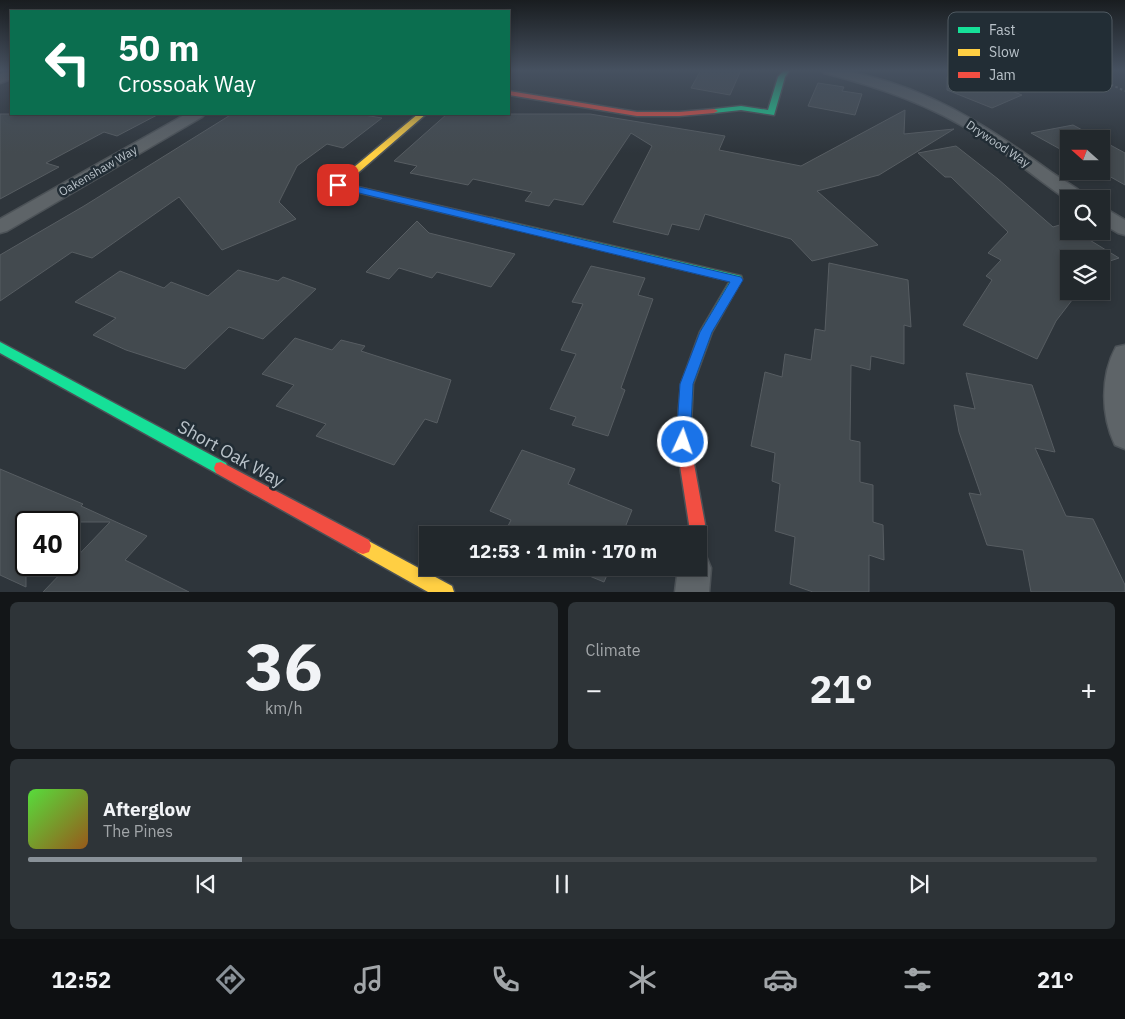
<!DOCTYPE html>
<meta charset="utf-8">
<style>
:root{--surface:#22282c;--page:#2e3438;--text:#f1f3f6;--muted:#a2a6a9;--line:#3f4448;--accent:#899198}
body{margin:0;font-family:"IBM Plex Sans",sans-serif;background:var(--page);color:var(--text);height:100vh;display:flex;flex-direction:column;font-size:19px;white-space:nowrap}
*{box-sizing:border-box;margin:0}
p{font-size:16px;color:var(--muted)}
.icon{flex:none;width:28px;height:28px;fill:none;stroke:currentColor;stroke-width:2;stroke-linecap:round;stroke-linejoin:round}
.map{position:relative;height:592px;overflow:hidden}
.side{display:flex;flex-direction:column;gap:10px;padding:10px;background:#131618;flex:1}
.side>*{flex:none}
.banner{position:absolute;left:10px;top:10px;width:500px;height:105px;border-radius:0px;box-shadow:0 2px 8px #0003,0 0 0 1px var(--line);background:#0b6e4f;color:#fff;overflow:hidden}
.needle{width:32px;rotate:291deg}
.tools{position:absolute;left:1060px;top:130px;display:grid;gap:10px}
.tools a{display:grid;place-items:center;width:50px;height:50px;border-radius:0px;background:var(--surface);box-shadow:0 2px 8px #0003,0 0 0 1px var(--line);font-size:25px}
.speed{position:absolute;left:15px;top:511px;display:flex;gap:10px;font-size:25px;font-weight:700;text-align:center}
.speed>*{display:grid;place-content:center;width:65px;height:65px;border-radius:50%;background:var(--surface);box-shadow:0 2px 8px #0003,0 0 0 1px var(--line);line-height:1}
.speed .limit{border:2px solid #111;border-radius:8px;background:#fff;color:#111}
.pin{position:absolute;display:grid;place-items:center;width:42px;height:42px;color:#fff;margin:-21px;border-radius:10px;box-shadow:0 2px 8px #0006}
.me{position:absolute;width:55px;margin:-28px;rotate:3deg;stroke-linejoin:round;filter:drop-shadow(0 0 4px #0008)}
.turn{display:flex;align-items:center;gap:18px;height:105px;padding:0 25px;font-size:22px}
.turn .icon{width:65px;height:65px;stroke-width:2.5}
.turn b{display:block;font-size:35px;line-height:42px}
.big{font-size:38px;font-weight:700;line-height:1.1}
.side .tile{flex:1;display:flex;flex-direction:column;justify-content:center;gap:8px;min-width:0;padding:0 18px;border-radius:8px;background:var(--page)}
.side .dial{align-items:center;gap:0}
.dial b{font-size:65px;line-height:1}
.song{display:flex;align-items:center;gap:15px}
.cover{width:60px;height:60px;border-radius:8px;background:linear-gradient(135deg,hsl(110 70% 55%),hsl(30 70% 35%))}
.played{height:5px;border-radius:2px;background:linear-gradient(90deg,var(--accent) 20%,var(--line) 20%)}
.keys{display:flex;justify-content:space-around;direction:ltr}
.heat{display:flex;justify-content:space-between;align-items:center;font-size:28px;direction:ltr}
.side .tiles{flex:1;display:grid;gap:10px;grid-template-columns:1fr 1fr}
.tile:last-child{grid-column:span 2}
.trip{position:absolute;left:419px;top:526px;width:288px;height:50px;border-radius:0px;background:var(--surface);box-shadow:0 2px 8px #0003,0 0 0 1px var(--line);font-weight:700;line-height:50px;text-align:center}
.tab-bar{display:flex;height:80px;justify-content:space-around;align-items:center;background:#0e1012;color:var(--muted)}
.tab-bar .icon{width:35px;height:35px}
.tab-bar .on{color:var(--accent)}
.tab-bar b{font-size:22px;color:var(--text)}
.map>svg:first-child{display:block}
.building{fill:#434a4f;stroke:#575d62}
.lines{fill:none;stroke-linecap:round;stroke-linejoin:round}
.street-casing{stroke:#4c5257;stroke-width:3}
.fast-casing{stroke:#4c5257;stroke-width:3}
.slow-casing{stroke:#4c5257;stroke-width:3}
.jam-casing{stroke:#4c5257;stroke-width:3}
.path{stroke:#60676a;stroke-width:2;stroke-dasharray:2.5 2.5;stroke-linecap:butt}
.street{fill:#5e6468;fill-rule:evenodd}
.fast{fill:#16e098;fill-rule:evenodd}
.slow{fill:#ffcf43;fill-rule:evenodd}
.jam{fill:#f24e42;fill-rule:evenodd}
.route{fill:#1a73e8;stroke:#114b97}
.labels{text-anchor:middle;stroke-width:5;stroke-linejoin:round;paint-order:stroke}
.far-street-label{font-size:12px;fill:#bac3ca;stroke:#222d35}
.near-street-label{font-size:18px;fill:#bac3ca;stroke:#222d35}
.key{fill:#222d35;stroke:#505a62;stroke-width:1}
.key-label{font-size:14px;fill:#bac3ca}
</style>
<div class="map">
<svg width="1125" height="592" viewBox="0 0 1125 592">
<rect width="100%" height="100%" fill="#2e353b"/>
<g class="building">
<polygon points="701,70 741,70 730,95 691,88"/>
<polygon points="958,71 964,73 1022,95 992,108 947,90 947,77"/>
<polygon points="818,83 844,87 842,91 862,94 855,115 808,106"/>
<polygon points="905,110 904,134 954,129 879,175 817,191 878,245 812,261 791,239 705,214 699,230 672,224 668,235 613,222 652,146 631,133 583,205 554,199 549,206 525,201 532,192 473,179 468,185 410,173 417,166 394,161 447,114 590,114 725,136 719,150 801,166"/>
<polygon points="0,114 159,114 117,136 104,132 46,163 59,167 0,199"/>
<polygon points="232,114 358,114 382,118 343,148 327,144 297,166 279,202 296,219 222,250 179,197 92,258 72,252 0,301 0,255 84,206"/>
<polygon points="1073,125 1099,139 1069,139 1069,154 1031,133"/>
<polygon points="1101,140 1125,153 1125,185 1100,171"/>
<polygon points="956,146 998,179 1053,227 1063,224 1069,228 1069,231 1075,231 1119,258 1101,264 1101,259 1069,259 1069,291 1079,291 1056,321 1037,359 963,325 992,280 986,276 1001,260 988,253 1008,232 951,177 945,177 918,153"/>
<polygon points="417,221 429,233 515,254 491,287 437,272 432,278 399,268 389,279 366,272"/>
<polygon points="829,263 908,280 911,327 904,325 904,364 871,356 870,370 851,365 850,440 860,442 860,482 873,485 873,522 883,525 884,560 869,555 869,592 813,592 790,584 795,537 775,531 780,484 772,481 775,453 751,446 765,372 782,377 785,354 811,360 815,329 825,331"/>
<polygon points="591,266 645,278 638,295 653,299 621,388 625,390 608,436 572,425 576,417 550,409 576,354 561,350 583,304 572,302"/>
<polygon points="238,270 278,281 283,277 316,289 263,339 229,327 185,369 126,350 93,335 116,318 75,302 120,271 164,288 171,282 208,296"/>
<polygon points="295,338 332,350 341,340 365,346 361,351 451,380 437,423 425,419 394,465 316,436 326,424 276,406 294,385 262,374"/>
<polygon points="966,373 1032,385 1055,452 1035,448 1066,516 1093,519 1125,585 1125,592 1031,592 1023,550 987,545 969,493 981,495 959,432 954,405 975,409"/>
<polygon points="522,450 575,469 568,484 632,510 622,535 506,535 506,530 511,520 490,511"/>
<polygon points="0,469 83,504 81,506 147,536 125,560 189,592 43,592 110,522 26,522 26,587 0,575"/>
<polygon points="570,568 610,568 604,582"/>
</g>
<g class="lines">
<defs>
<g id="street">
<polygon points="11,70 11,79 0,83 0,74"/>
<path d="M822 70C846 69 866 75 889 82 949 101 1000 135 1051 172 1062 180 1080 188 1087 199H1069V201C1038 180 1010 156 979 136 931 105 879 87 824 73Z"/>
<polygon points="186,114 205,114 202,117 7,231 0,233 0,219"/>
<polygon points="1101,208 1108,210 1125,220 1125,235 1118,233 1101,223"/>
<path d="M1125 345V449L1115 445C1101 416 1100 376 1116 347Z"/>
<polygon points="698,553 706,556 711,568 709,592 675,592 678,568 698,568"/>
</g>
<g id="fast">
<polygon points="784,70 790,70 785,77 774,115 741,110 714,113 710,111 714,109 741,106 768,110 778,77"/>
<polygon points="492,218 741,276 742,279 712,332 693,384 690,442 692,453 690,457 685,459 680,457 676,442 681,384 700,332 730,281 489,223 487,221 489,219"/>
<polygon points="0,342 226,463 228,468 226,473 221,474 216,473 0,353"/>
</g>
<g id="slow">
<polygon points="418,114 426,114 345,184 495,219 497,221 495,223 492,224 335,187 335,183"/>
<polygon points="363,538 452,586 454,592 428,592 357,552 355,546 357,540"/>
</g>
<g id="jam">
<polygon points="509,91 637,112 679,112 714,109 718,111 714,113 679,116 637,116 509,95"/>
<polygon points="685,447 690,449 692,453 705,524 702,540 698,542 698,535 688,535 689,524 678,453 680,449"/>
<polygon points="221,462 369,540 371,546 369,552 363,554 357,552 216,473 214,468 216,463"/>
</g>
</defs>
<use href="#street" class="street-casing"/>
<use href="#fast" class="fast-casing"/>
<use href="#slow" class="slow-casing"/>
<use href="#jam" class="jam-casing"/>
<polyline class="path" points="1079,70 1125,91"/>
<use href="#street" class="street"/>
<use href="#fast" class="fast"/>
<use href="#slow" class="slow"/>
<use href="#jam" class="jam"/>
</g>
<linearGradient id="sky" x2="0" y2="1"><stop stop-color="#191d20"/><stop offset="0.46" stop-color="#465160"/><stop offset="1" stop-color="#465160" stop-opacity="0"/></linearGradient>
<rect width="1125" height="153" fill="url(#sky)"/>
<polygon class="route" points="338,182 741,277 743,280 712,332 693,384 690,442 688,446 683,448 678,446 676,442 680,384 700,332 730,282 334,187 333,185"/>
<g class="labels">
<g class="far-street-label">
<text transform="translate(998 144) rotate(34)" y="4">Drywood Way</text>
<text transform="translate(98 171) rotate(-30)" y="4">Oakenshaw Way</text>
</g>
<g class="near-street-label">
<text transform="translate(231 454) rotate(29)" y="6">Short Oak Way</text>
</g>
</g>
<rect x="948" y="12" width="164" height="80" rx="8" class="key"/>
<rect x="958" y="27" width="22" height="6" fill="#16e098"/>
<rect x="958" y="49" width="22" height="7" fill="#ffcf43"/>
<rect x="958" y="72" width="22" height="6" fill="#f24e42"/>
<g class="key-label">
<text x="989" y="35">Fast</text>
<text x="989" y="57">Slow</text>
<text x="989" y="80">Jam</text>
</g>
</svg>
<div class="tools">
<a><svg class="needle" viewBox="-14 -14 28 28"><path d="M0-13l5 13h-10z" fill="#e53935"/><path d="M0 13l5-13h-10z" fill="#a2a6a9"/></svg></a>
<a><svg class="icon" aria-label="search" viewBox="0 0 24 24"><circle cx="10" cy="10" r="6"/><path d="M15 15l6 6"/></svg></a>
<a><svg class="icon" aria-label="layers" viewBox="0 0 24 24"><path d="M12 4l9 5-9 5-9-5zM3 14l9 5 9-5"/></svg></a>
</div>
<div class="speed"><div class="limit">40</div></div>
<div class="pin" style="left:338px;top:185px;background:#d93025"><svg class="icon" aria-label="arrive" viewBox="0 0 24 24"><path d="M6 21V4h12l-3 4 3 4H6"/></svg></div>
<svg class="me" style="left:683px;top:442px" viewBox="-20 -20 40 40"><circle r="17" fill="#1a73e8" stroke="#fff" stroke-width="3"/><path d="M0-11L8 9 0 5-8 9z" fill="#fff"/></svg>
<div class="trip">12:53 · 1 min · 170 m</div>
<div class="banner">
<div class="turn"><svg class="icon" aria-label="left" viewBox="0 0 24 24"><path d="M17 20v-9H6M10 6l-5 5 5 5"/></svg><div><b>50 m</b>Crossoak Way</div></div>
</div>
</div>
<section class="side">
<div class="tiles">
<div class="tile dial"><b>36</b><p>km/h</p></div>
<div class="tile"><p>Climate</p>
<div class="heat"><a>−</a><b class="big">21°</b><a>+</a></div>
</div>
<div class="tile">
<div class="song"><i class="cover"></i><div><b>Afterglow</b><p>The Pines</p></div></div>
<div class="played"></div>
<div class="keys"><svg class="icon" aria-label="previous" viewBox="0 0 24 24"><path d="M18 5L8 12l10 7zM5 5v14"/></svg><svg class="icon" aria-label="pause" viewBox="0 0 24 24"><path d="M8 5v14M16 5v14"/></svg><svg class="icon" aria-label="next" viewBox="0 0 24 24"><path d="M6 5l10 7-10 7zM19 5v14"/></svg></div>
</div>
</div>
</section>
<nav class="tab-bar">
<b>12:52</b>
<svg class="icon on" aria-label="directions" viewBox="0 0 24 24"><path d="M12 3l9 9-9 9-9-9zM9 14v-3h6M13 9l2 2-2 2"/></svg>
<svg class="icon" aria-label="music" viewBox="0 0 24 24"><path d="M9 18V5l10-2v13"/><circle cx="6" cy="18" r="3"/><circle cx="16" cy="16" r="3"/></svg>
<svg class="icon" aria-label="phone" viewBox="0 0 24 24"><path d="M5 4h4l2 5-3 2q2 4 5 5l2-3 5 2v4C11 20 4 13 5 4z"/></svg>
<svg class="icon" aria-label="climate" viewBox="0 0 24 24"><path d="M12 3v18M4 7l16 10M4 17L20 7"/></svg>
<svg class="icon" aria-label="car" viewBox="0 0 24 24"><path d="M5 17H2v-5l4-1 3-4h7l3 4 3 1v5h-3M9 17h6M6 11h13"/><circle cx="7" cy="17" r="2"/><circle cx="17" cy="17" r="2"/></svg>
<svg class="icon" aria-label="filters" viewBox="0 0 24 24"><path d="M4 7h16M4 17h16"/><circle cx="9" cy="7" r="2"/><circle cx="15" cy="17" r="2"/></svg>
<b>21°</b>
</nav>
